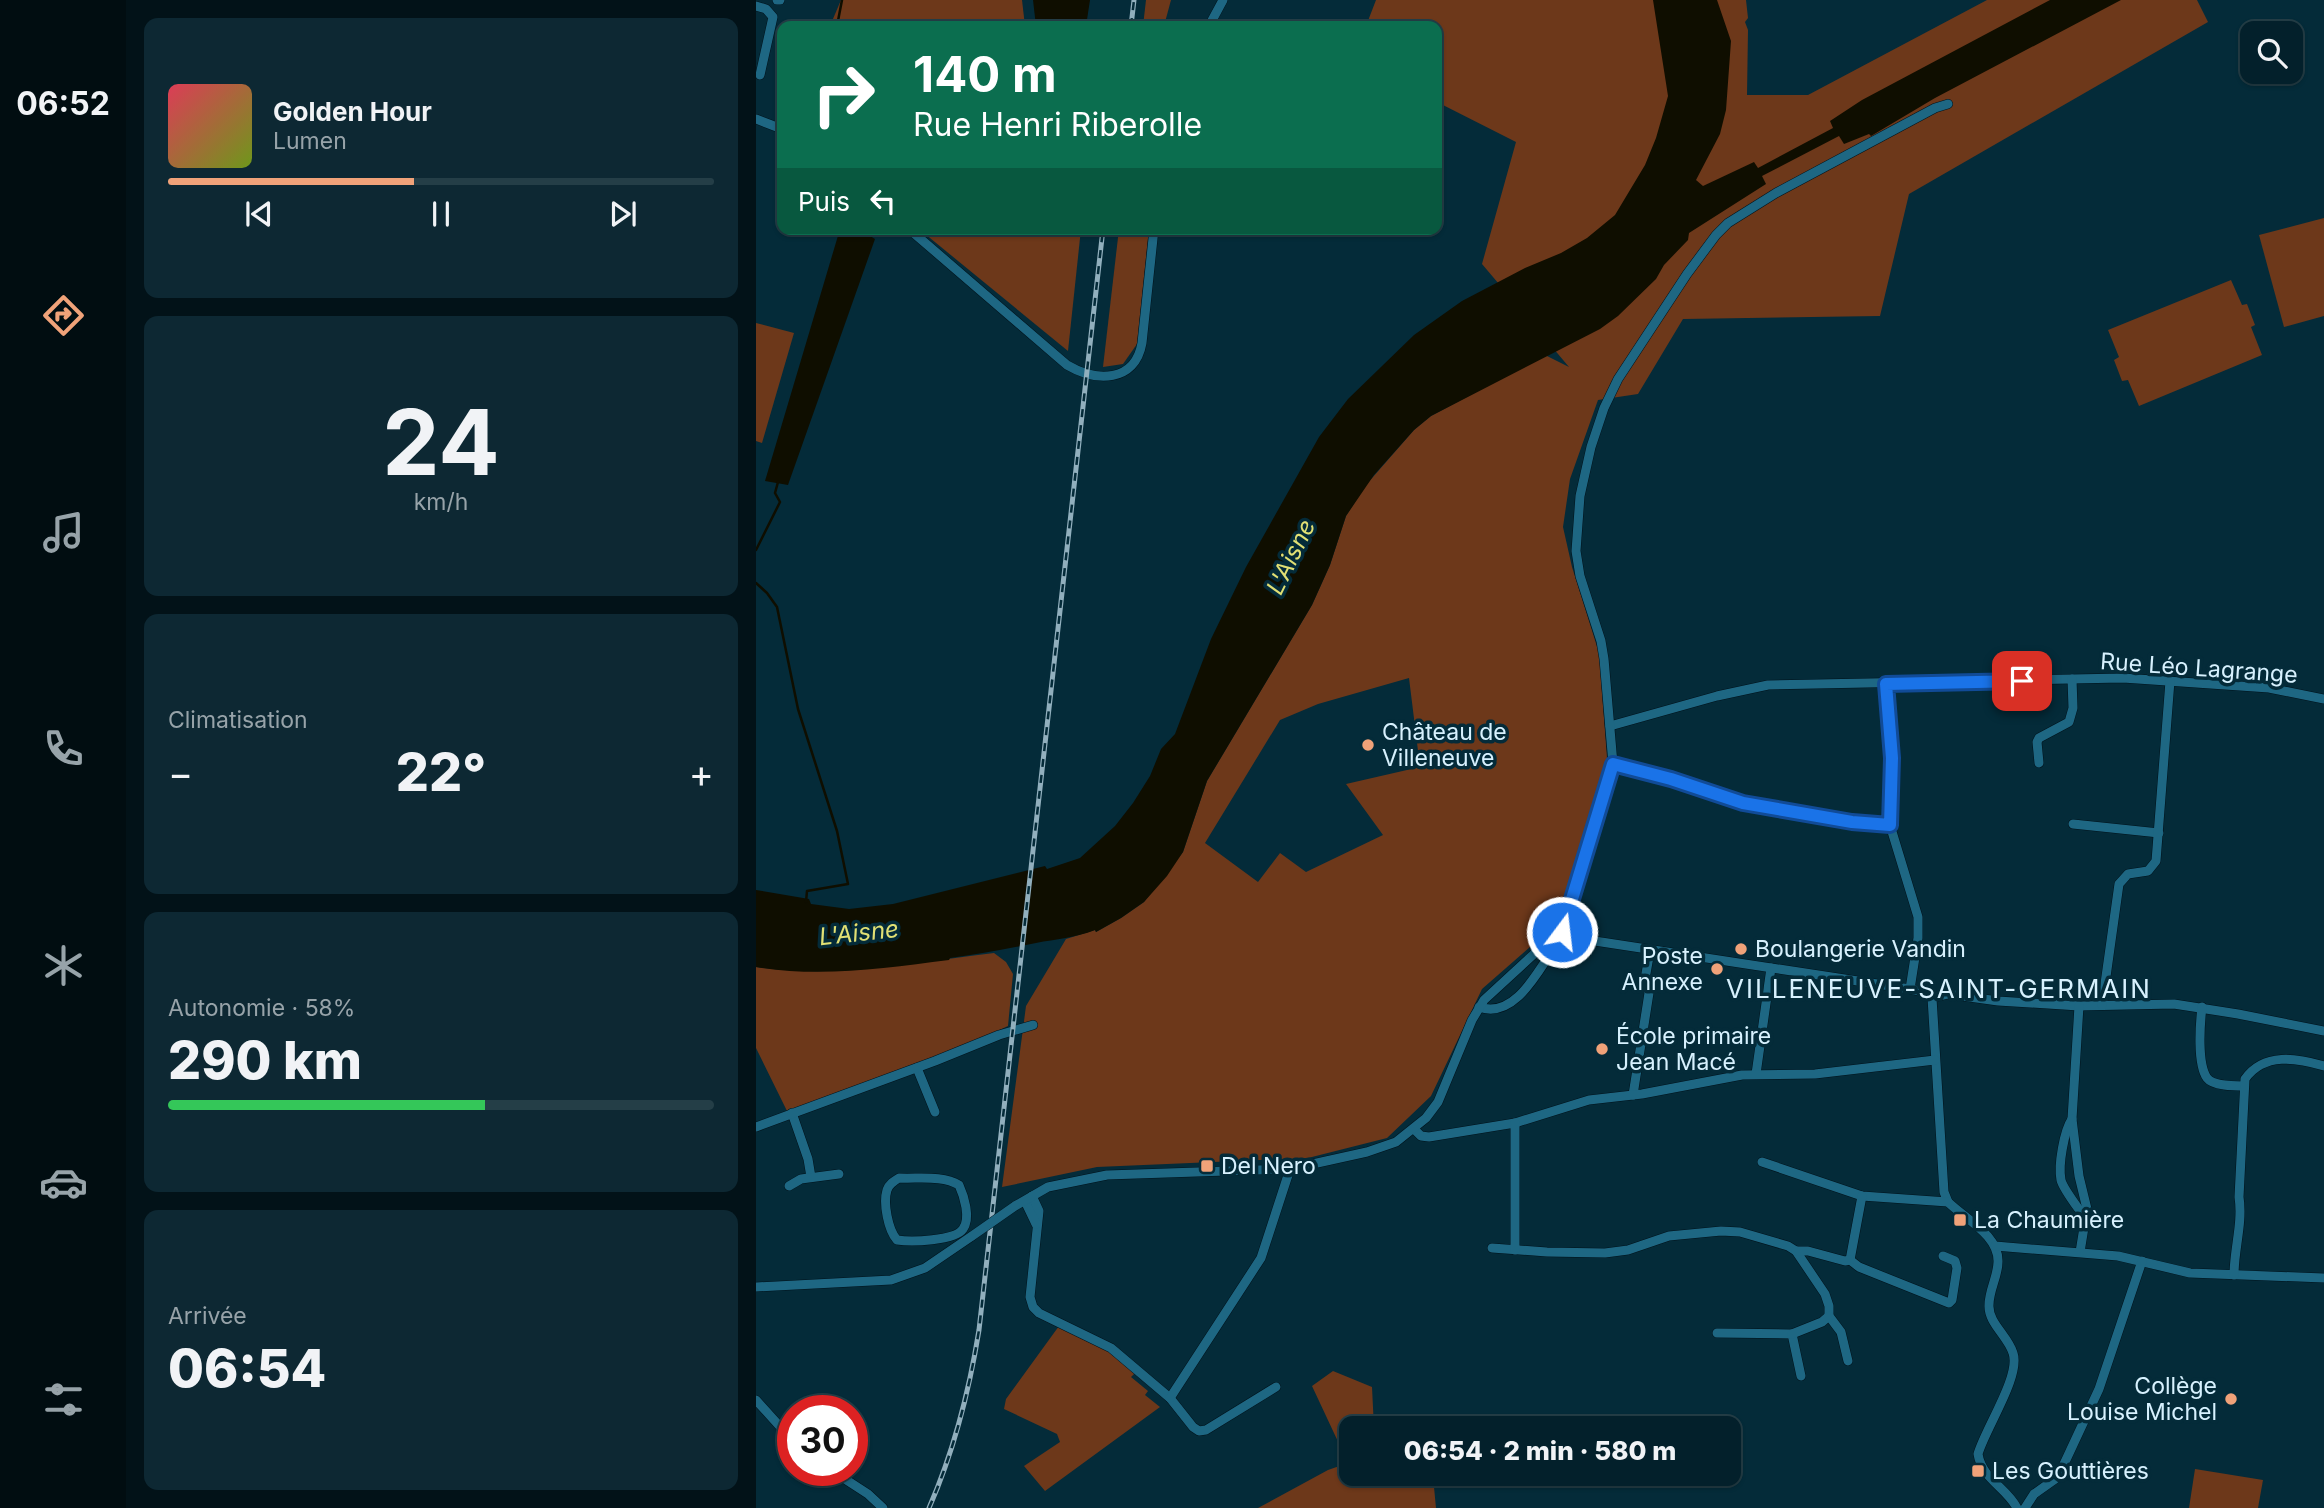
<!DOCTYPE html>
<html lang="fr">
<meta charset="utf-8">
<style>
:root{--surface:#03202b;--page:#0d2833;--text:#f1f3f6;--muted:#97a3a9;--line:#243e47;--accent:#f0a279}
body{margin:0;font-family:Inter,sans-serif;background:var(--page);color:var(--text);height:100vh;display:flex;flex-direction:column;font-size:26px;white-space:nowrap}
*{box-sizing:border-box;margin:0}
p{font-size:23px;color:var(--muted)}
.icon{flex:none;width:38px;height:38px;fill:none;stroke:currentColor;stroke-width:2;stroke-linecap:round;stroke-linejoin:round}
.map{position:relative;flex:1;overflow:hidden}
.sheet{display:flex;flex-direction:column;gap:18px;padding:18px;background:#021218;width:630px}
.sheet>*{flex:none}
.banner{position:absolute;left:21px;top:21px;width:665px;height:214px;border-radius:14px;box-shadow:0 2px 5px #0004,0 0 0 2px var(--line);background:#0b6e4f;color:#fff;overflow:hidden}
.fabs{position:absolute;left:1484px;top:21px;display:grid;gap:14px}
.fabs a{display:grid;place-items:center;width:63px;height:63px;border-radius:14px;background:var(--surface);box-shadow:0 2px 5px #0004,0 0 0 2px var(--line);font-size:35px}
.speed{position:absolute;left:21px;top:1395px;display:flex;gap:14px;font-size:35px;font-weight:700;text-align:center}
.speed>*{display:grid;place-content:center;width:91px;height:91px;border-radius:50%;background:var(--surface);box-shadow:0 2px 5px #0004,0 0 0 2px var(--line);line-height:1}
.speed .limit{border:10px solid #d22;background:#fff;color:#111}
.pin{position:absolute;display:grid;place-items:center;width:60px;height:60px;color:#fff;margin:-30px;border-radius:14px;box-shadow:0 4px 10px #0006}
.me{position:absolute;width:77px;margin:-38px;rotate:15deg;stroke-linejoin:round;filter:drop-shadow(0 0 5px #0008)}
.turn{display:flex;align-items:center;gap:24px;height:147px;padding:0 21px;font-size:32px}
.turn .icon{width:91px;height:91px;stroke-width:2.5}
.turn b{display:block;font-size:49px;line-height:60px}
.then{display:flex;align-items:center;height:66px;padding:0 21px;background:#0003;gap:14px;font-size:26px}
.big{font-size:52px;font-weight:800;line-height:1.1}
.sheet .widget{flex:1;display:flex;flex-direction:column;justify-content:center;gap:10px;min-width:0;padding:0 24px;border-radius:14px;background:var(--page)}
.sheet .dial{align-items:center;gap:0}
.dial b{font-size:91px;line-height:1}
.song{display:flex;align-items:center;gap:21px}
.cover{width:84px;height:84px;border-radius:10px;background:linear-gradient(135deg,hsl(350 70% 55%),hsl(80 70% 35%))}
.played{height:7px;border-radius:4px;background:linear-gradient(90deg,var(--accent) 45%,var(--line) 45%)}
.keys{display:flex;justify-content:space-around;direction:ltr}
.heat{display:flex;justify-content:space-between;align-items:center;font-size:38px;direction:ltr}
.charge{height:10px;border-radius:5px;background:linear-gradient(90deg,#34c759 58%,var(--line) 0)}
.trip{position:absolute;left:583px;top:1416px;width:402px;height:70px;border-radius:14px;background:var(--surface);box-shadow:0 2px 5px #0004,0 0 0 2px var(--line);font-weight:800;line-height:70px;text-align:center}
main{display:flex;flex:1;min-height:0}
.tab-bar{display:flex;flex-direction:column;width:126px;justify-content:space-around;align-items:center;background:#010d11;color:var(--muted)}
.tab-bar .icon{width:49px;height:49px}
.tab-bar .current{color:var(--accent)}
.tab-bar b{font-size:32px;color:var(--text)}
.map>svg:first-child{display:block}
.green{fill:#6d381a;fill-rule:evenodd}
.water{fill:#0f0e00}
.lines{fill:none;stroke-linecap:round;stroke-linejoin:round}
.stream{stroke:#0f0e00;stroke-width:2.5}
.street-casing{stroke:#00121b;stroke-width:10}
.street{stroke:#1e6783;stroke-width:9}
.rail-casing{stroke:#91afbd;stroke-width:5}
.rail{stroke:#042b39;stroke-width:2.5;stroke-dasharray:8;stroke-linecap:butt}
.street-bridge-casing{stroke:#00121b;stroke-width:10;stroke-linecap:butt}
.street-bridge{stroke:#1e6783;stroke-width:9}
.route-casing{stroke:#114b97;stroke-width:18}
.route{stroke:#1a73e8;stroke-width:12}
.poi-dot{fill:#f0a279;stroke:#042b39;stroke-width:2.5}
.labels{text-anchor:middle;stroke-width:7;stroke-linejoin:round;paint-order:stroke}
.street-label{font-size:23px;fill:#d7f1fe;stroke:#042b39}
.poi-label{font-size:23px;fill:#d7f1fe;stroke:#042b39;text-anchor:start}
.water-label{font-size:24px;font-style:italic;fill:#e1e074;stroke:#042b39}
.quarter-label{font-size:26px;letter-spacing:2px;fill:#d7f1fe;stroke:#042b39}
</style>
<main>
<nav class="tab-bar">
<b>06:52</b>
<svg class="icon current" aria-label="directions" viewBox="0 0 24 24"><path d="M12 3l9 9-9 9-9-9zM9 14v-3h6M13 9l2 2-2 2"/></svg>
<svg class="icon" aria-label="music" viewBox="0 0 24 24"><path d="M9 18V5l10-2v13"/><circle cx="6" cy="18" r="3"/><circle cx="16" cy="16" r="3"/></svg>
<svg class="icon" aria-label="phone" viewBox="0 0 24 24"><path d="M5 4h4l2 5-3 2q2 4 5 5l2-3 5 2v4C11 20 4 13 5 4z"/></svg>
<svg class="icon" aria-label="climate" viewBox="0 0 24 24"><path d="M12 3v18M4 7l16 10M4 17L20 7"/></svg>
<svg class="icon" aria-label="car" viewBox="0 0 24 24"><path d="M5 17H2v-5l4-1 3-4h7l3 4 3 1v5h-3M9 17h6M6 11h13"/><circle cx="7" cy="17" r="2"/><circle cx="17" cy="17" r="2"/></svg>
<svg class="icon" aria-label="filters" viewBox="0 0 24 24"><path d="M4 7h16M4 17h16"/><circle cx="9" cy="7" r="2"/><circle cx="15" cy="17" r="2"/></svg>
</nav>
<section class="sheet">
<div class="widget">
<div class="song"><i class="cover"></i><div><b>Golden Hour</b><p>Lumen</p></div></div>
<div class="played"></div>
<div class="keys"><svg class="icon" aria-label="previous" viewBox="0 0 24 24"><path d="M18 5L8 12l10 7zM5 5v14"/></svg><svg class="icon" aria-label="pause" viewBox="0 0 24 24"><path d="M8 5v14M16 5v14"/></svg><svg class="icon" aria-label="next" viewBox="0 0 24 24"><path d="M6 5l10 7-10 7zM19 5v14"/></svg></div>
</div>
<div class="widget dial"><b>24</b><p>km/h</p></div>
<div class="widget"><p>Climatisation</p>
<div class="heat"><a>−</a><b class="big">22°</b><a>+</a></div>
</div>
<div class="widget"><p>Autonomie · 58%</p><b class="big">290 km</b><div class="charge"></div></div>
<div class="widget"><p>Arrivée</p><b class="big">06:54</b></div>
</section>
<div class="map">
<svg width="1568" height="1508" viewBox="0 0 1568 1508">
<rect width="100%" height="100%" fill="#042b39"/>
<g class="green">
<polygon points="85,0 266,0 269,26 74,26"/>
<polygon points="390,0 415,0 408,26 387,26"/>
<path d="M620 0H990L992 18 989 22 992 30 991 95H1052L1231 0H1441L1452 22 1153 194 1124 316 927 319 882 394 842 400 814 479 807 527 816 567 843 653 851 758 804 917 789 934 726 989 675 1096 631 1138 552 1158 341 1167 246 1187 270 1006 310 939 339 930 340 932 365 918 388 902 427 852 451 781 556 605 574 565 590 516 610 485 658 430 675 416 789 355 813 367 726 264 760 142 681 102V26H610ZM653 678 664 767 590 784 627 835 550 872 524 853 502 882 449 843 524 720 562 704Z"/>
<polygon points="1568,218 1568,316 1528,327 1503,235"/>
<polygon points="163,229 325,229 312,351"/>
<polygon points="363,229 393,229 381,344 367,364 347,367"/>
<polygon points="1475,280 1486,305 1491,304 1499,325 1495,327 1506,355 1383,406 1372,380 1366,381 1358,360 1363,357 1352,330"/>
<polygon points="0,323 38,333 6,443 0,441"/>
<path d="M238 953 250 962 257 974 252 1026 215 1043 31 1111 0 1048V967C81 979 160 962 238 953Z"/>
<polygon points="303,1326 340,1340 380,1372 375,1377 392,1391 389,1395 404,1407 289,1491 268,1466 304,1442 301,1434 248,1409 250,1399"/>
<polygon points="577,1371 616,1387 618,1428 595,1428 595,1474 648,1474 678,1487 680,1508 502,1508 572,1470 592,1463 556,1386"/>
<polygon points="1439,1469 1507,1480 1502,1508 1433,1508"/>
</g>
<g class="water">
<polygon points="277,0 334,0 330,26 280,26"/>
<path d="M897 0H961L975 41 970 110 964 134 940 180 947 186 998 162 1002 168 1077 128 1074 121 1106 100 1294 0H1365L1179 98 1115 136 1113 134 1088 144 1083 136 1006 176 1010 184 933 233 932 240 908 265 900 279 862 316 844 329 675 416 658 430 618 475 590 516 574 565 556 605 451 781 427 852 411 876 388 902 365 918 340 932 339 930C319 938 300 939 280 943 251 949 223 954 194 958L193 960C129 968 65 978 0 967V890L53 899 55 904 93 909 137 904 289 866 291 869 324 858 359 826 377 803 394 776 405 749 419 734 455 639 490 567 563 437 592 399 658 335 706 301 769 268 805 253 831 238 859 215 889 165 900 138 912 96Z"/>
<polygon points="84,229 103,229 119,239 32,485 9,481"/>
</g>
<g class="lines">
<g class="stream">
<polyline points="81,26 86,0"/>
<polyline points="0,550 24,502 19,493 22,482"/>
<polyline points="0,583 11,593 21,607 42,709 81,831 92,884 51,891 50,902"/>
</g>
<defs>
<g id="street">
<polyline points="21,0 24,0"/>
<polyline points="0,6 10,9 17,17 4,75"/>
<polyline points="453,26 467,0"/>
<polyline points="0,119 26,129"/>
<path d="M153 229 311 365C340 382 379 383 386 343L398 229"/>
<polyline points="1130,684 1136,758 1134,825 1162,917 1162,938 1154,989"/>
<polyline points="854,726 961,696 1012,685 1367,678 1513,688 1568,699"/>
<polyline points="1283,763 1281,742 1283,738 1313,722 1317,708 1316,679"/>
<polyline points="857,764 915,779 987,803 1096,822 1134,825"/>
<polyline points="1317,824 1403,833"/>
<polyline points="806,936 806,925 857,764 848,659 845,641 824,576 820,551 824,496 835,447 848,408 862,379 931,274 960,235 972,223 1020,193 1179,108 1192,104"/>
<path d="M1176 998 1188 1192 1192 1202C1209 1219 1243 1235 1242 1262 1242 1276 1233 1290 1233 1305 1232 1323 1252 1336 1257 1353 1265 1376 1229 1429 1222 1454 1226 1479 1250 1487 1261 1508"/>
<polyline points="1176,998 1192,994 1242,1001 1323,1006 1418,1004 1482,1014 1568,1031"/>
<polyline points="1346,1005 1363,884 1372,874 1392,871 1400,861 1414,681"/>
<polyline points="1323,1006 1316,1119 1323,1176 1331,1209 1324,1252"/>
<path d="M723 1007C756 1019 779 977 794 954L790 943"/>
<path d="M1446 1007C1444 1024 1441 1064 1451 1078 1457 1086 1478 1086 1488 1086"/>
<polyline points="161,1068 179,1112"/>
<polyline points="1000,1074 1015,968"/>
<polyline points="877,1095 893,993 889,979 894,951"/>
<polyline points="36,1113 52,1159 55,1177"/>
<path d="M1316 1119C1308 1131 1302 1165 1305 1180 1307 1189 1323 1209 1329 1218"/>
<polyline points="0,1127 179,1061 243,1035 277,1025"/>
<polyline points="658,1129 665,1136 673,1137 759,1123 833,1100 886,1094 986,1075 1059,1074 1179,1060"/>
<polyline points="1006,1162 1106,1196 1192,1202"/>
<path d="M143 1178C162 1179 187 1175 203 1185 208 1196 215 1218 207 1229 199 1241 155 1242 141 1240 132 1230 127 1203 131 1190 133 1184 138 1181 143 1178Z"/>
<polyline points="33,1186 45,1179 83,1174"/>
<polyline points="276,1196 283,1211 274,1297 277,1307 283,1313 355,1348 414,1398 437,1427 443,1431 450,1430 520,1387"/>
<polyline points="1106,1196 1094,1260 1103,1267 1193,1303 1196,1300 1201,1268 1199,1261 1187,1256"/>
<polyline points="269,1201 280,1224"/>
<polyline points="259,1206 292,1187 351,1175 534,1169 611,1152 640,1142 670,1118 682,1102 716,1020 728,1000 790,943 806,936 1154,989 1168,992 1176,998"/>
<polyline points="1239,1246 1362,1256 1434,1273 1568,1278"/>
<polyline points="736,1248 791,1252 849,1253 872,1250 913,1236 965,1231 984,1232 1032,1246 1040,1251 1069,1294 1073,1306 1073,1316 1085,1332 1092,1361"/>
<polyline points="759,1250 759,1123"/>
<polyline points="1040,1251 1052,1251 1089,1261 1094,1260"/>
<path d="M1478 1275C1478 1249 1487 1223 1483 1197L1489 1079C1508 1052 1541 1058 1568 1066"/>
<polyline points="0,1287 135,1280 169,1268 216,1236"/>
<polyline points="961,1333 1036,1334 1045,1376"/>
<polyline points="1036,1334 1066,1322 1073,1316"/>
<polyline points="414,1398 505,1258 534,1169"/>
<polyline points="0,1400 37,1441"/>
<polyline points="75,1470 112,1494 127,1508"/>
<polyline points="1269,1508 1278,1494 1302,1477 1343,1389 1386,1261"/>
</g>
</defs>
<use href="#street" class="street-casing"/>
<use href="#street" class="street"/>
<defs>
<g id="rail">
<polyline points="375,26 378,0"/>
<path d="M173 1508C198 1451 213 1392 223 1330L347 229"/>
</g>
</defs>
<use href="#rail" class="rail-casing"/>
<use href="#rail" class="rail"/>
<defs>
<polyline id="street-bridge" points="216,1236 259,1206"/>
</defs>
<use href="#street-bridge" class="street-bridge-casing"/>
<use href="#street-bridge" class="street-bridge"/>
</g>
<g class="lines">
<defs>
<polyline id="route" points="806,932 857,764 915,779 987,803 1096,822 1134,825 1136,758 1130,684 1266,681"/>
</defs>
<use href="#route" class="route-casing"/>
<use href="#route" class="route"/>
</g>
<g class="poi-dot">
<circle cx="612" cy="745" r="7"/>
<circle cx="985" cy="949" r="7"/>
<circle cx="961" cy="969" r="7"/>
<circle cx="846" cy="1049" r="7"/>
<rect x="444" y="1159" width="14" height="14" rx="3.5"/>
<rect x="1197" y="1213" width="14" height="14" rx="3.5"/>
<circle cx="1475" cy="1399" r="7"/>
<rect x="1215" y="1464" width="14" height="14" rx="3.5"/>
</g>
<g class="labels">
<g class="street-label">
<text transform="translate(1443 668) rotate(4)" y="8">Rue Léo Lagrange</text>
</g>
<g class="poi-label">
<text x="626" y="740">Château de<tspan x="626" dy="26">Villeneuve</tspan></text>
<text x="999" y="957">Boulangerie Vandin</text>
<text x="947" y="964" text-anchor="end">Poste<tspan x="947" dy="26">Annexe</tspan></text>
<text x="860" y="1044">École primaire<tspan x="860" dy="26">Jean Macé</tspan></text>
<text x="465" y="1174">Del Nero</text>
<text x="1218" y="1228">La Chaumière</text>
<text x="1461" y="1394" text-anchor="end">Collège<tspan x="1461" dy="26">Louise Michel</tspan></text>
<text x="1236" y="1479">Les Gouttières</text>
</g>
<g class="water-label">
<text transform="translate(535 557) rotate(-64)" y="8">L'Aisne</text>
<text transform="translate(103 933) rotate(-6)" y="8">L'Aisne</text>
</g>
<g class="quarter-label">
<text x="1183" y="998">VILLENEUVE-SAINT-GERMAIN</text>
</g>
</g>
</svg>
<div class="fabs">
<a><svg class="icon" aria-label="search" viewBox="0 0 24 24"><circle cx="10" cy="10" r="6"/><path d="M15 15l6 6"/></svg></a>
</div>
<div class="speed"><div class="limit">30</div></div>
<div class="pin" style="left:1266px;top:681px;background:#d93025"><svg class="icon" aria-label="arrive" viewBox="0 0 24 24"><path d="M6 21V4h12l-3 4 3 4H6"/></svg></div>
<svg class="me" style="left:806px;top:932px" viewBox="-20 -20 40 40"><circle r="17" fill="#1a73e8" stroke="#fff" stroke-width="3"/><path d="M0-11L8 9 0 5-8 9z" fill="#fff"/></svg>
<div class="trip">06:54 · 2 min · 580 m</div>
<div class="banner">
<div class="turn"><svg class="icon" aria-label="right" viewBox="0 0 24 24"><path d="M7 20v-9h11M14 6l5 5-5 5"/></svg><div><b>140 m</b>Rue Henri Riberolle</div></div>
<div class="then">Puis<svg class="icon" aria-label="left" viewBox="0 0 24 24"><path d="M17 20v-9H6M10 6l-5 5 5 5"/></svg></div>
</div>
</div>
</main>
